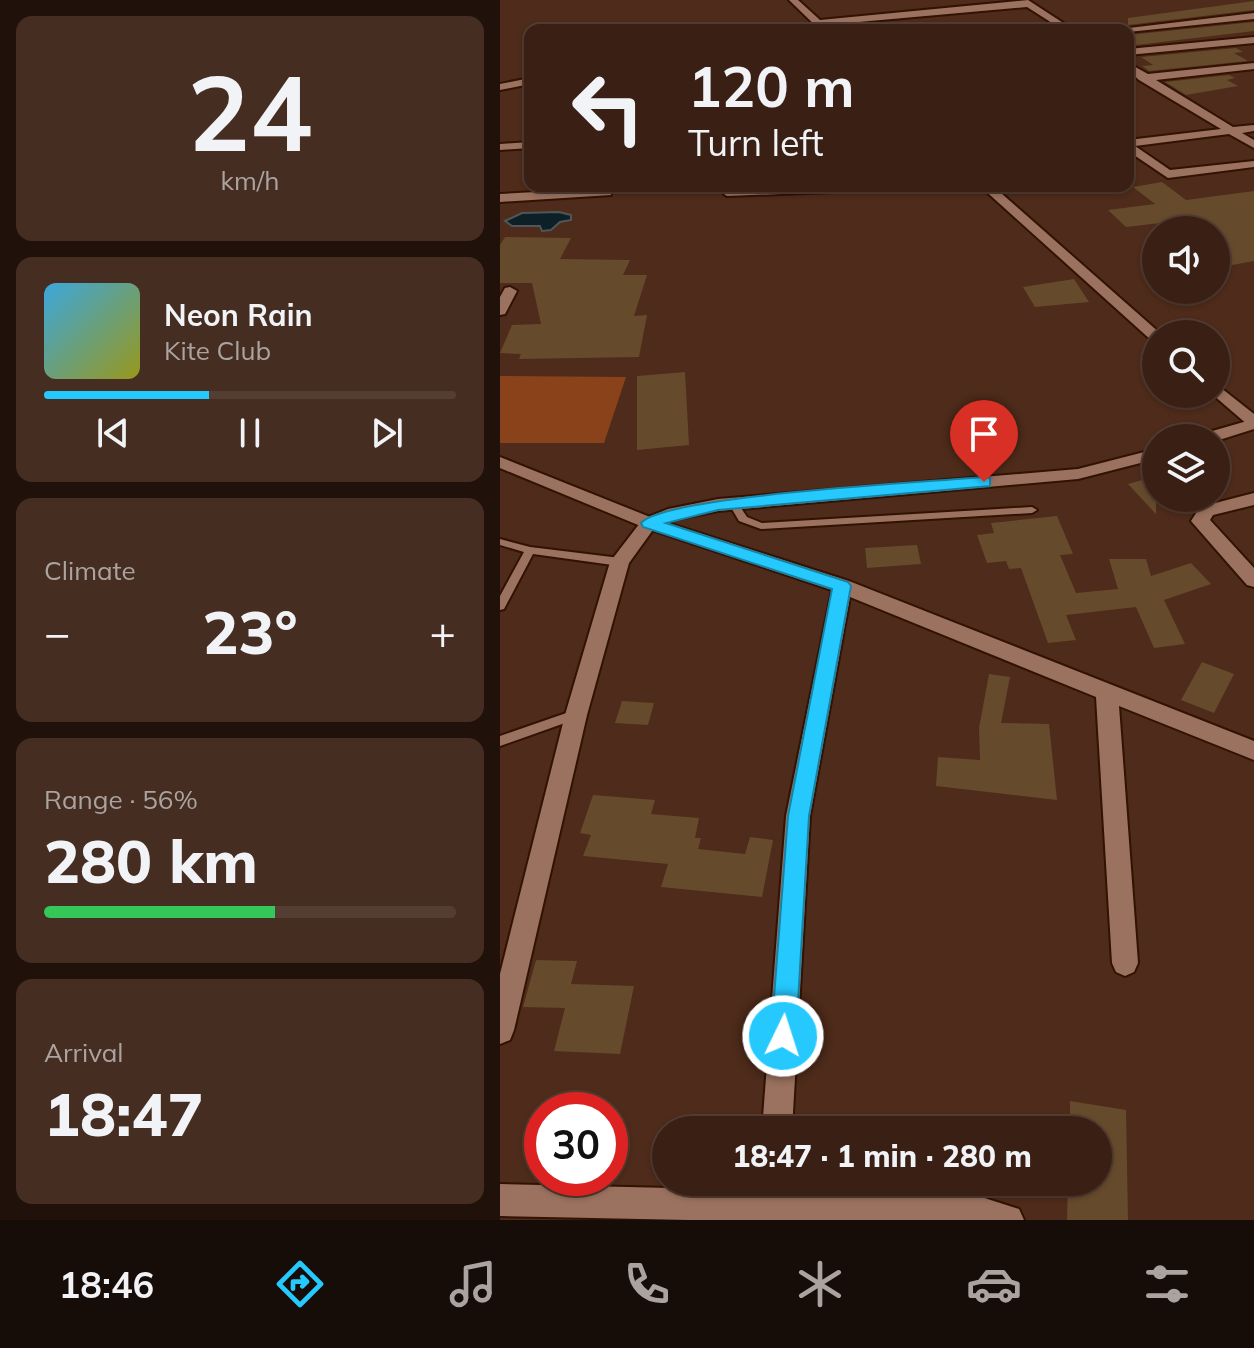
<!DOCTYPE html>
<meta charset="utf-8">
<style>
:root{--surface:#3a2014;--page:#452d22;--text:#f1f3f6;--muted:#aba3a0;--line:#543e34;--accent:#25c9fe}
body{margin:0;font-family:Mulish,sans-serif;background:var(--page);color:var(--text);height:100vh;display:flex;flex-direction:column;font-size:30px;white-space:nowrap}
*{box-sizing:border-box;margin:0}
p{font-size:26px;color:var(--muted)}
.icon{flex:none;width:44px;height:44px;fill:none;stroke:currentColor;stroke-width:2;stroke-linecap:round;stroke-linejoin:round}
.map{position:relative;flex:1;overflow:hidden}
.drawer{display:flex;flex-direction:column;gap:16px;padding:16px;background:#20120b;width:500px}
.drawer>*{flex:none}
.guide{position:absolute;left:24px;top:24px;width:610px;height:168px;border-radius:16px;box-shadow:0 2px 6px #0004,0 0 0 2px var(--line);background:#3a2014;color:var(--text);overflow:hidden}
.buttons{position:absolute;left:642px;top:216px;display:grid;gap:16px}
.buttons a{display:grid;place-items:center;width:88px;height:88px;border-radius:50%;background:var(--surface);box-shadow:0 2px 6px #0004,0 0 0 2px var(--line);font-size:40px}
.speed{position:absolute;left:24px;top:1092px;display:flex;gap:16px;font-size:40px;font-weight:700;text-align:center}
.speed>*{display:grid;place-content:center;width:104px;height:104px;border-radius:50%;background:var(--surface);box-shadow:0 2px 6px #0004,0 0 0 2px var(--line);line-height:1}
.speed .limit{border:12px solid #d22;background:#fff;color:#111}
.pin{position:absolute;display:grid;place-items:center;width:68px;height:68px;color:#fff;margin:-82px -34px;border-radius:50% 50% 50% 0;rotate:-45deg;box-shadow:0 0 8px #0007}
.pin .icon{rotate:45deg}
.me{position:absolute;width:88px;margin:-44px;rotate:4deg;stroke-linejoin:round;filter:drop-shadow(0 0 6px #0008)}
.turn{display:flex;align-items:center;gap:28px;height:168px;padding:0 32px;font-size:36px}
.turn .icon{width:104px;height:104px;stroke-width:2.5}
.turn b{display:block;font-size:56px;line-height:68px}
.big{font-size:60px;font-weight:800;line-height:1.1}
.drawer .tile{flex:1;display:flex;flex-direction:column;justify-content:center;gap:12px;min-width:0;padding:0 28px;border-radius:16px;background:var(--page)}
.drawer .dial{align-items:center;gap:0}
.dial b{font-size:104px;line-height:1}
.song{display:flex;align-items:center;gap:24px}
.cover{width:96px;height:96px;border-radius:12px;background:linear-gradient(135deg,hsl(200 70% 55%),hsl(60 70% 35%))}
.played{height:8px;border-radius:4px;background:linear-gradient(90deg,var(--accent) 40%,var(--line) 40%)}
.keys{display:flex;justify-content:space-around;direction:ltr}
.heat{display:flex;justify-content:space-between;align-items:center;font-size:44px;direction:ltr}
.charge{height:12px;border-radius:6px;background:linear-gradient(90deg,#34c759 56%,var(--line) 0)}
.trip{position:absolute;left:152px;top:1116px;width:460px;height:80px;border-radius:40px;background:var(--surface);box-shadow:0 2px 6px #0004,0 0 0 2px var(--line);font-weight:800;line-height:80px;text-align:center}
.tabs{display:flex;height:128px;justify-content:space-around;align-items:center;background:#170d08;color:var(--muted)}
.tabs .icon{width:56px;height:56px}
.tabs .on{color:var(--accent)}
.tabs b{font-size:36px;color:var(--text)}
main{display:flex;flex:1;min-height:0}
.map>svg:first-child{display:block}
.green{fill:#8a421a}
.water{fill:#0d2028;stroke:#4f5658;stroke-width:2}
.building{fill:#664a2c}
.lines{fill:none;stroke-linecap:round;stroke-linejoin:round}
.service-casing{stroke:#321202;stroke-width:4}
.minor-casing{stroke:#321202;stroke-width:4}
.tertiary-casing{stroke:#321202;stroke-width:4}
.service{fill:#9b725f;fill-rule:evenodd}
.minor{fill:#9b725f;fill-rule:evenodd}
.tertiary{fill:#9b725f;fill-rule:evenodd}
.route{fill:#25c9fe;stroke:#1883a5;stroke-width:2}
</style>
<main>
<section class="drawer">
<div class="tile dial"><b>24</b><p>km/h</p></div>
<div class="tile">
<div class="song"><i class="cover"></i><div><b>Neon Rain</b><p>Kite Club</p></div></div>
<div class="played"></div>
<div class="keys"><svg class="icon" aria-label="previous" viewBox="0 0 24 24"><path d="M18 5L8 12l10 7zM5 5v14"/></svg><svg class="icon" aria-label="pause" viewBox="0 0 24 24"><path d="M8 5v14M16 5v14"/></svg><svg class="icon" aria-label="next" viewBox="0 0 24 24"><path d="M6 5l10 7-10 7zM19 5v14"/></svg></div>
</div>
<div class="tile"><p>Climate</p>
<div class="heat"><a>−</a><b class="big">23°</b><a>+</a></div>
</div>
<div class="tile"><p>Range · 56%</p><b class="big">280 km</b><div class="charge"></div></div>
<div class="tile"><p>Arrival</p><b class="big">18:47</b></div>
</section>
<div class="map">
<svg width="754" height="1220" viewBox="0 0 754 1220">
<rect width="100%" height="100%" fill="#4e2b1a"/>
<polygon class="green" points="0,376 126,377 104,443 0,443"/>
<polygon class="water" points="59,212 71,215 71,220 60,222 51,230 42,231 40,226 12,226 5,221 22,213"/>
<g class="building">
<polygon points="754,1 754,10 628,25 628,18"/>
<polygon points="754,22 754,31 628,46 628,35"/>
<polygon points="736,48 743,52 734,53 748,61 649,71 642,66 653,65 641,57"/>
<polygon points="729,75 735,78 727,80 738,86 686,95 665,82"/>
<polygon points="662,182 686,200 754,191 754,261 716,268 716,230 678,230 669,222 626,227 608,210 655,204 633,187"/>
<polygon points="5,237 71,238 60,259 130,260 123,275 147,275 134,316 147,315 139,357 19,359 21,354 0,353 12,325 41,324 32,283 0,283 0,245"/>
<polygon points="574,279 589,302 535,307 523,287"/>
<polygon points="185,372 189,445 137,450 137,376"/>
<polygon points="656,476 656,514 628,484"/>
<polygon points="557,516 573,554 560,555 576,593 618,589 609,559 646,559 651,576 691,563 711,584 664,600 685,644 654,648 636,607 566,615 576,640 548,643 521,568 509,569 506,561 487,563 477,535 494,533 491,523"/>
<polygon points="417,545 421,564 367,568 365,548"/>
<polygon points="702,662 734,674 714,713 681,700"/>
<polygon points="489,674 510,677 501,723 549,724 557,800 436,786 438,757 480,760 479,728"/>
<polygon points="122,701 154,703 148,725 115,723"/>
<polygon points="93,795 155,800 151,814 199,818 195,838 201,838 198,849 245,854 250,837 273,840 262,897 161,887 168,864 83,856 91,835 80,833"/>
<polygon points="36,960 77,961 71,984 134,986 120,1054 54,1051 65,1008 23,1007"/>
<polygon points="570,1101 626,1110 628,1220 567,1220 568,1182 598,1182 598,1130 570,1130"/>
</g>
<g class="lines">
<defs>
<g id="service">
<polygon points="387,186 443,186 440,188 227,196 224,194 227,192"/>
<polygon points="234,501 237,502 247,517 262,523 532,507 537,510 532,513 261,529 239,521 229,504"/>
<polygon points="0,539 30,547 120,558 125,562 120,566 33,554 4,609 0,610 0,596 24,552 0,545"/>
<polygon points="75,710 79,712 81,715 79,718 0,746 0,736"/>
</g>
<g id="minor">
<polygon points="289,0 298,0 320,20 528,0 574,30 563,30 527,7 325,25 330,30 320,30"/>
<polygon points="754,13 754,19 628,32 612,30"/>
<polygon points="754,37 754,43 628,55 628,49"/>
<polygon points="628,63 648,74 754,63 754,69 656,80 733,127 754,125 754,131 742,133 754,140 754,148 729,134 635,146 670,170 754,161 754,167 668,178 628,151 628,140 721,129 639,80 628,70"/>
<polygon points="30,78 30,84 0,90 0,84"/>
<polygon points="30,142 30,148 0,150 0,144"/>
<polygon points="480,186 493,186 661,334 656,334 656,341 651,340"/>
<polygon points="107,188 111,189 111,195 0,202 0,194"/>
<polygon points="10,287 17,291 5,314 0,315 0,297 5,288"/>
<polygon points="716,384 754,414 754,427 748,425 712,394 716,394"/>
<polygon points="0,457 155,519 349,581 754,741 754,760 619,706 638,963 634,972 625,976 616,972 612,963 596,697 350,597 310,816 292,1130 262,1130 286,816 332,590 143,527 0,468"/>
<polygon points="754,493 754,505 713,515 710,520 754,568 754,587 747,585 691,521 700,507"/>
<polygon points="258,1182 288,1182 288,1191 475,1195 519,1209 524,1220 189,1220 0,1216 0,1184 257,1190"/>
</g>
<g id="tertiary">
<polygon points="754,419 754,429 716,441 716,438 700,438 702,434"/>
<polygon points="656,449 656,459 578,479 218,511 173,520 155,527 129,563 87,715 14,1030 10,1040 0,1044 0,974 65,715 110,562 143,519 168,509 218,499 578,469"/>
</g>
</defs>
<use href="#service" class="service-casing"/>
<use href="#minor" class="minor-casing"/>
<use href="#tertiary" class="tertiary-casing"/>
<use href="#service" class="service"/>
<use href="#minor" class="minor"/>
<use href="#tertiary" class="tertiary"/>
</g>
<path class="route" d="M484 477 490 478V486L218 510 166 523 348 582 351 586 309 816 296 1036 292 1045 283 1048 274 1045 271 1036 288 816 332 589 143 527 141 523C166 495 432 482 484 477Z"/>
</svg>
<div class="buttons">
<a><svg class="icon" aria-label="sound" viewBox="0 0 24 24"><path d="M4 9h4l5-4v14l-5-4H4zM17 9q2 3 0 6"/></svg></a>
<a><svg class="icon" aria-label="search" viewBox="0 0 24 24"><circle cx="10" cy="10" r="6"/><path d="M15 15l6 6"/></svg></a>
<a><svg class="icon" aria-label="layers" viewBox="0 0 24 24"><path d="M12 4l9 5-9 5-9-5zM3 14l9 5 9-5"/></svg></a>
</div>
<div class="speed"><div class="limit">30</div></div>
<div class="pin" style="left:484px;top:482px;background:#d93025"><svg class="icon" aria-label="arrive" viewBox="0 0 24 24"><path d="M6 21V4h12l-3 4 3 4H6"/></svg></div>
<svg class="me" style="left:283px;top:1036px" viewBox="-20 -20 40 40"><circle r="17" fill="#25c9fe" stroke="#fff" stroke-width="3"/><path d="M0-11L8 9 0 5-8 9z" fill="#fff"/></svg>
<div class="trip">18:47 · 1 min · 280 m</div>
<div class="guide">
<div class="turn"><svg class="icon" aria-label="left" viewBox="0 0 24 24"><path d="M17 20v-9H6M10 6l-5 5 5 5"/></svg><div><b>120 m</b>Turn left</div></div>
</div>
</div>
</main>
<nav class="tabs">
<b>18:46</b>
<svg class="icon on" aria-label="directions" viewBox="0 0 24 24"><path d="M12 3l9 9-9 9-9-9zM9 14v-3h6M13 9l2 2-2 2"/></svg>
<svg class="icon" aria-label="music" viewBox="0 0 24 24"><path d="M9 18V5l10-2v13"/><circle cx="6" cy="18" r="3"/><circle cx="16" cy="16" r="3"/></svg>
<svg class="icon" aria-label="phone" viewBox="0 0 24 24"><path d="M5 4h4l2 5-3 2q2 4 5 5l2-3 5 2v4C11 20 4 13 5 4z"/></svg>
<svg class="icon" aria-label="climate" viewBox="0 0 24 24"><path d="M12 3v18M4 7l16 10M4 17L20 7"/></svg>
<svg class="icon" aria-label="car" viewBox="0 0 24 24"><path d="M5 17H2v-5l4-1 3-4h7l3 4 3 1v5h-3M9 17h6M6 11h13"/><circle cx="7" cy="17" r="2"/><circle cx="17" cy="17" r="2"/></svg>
<svg class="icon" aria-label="filters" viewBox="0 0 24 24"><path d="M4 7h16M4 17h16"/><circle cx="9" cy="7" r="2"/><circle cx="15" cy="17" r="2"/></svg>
</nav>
